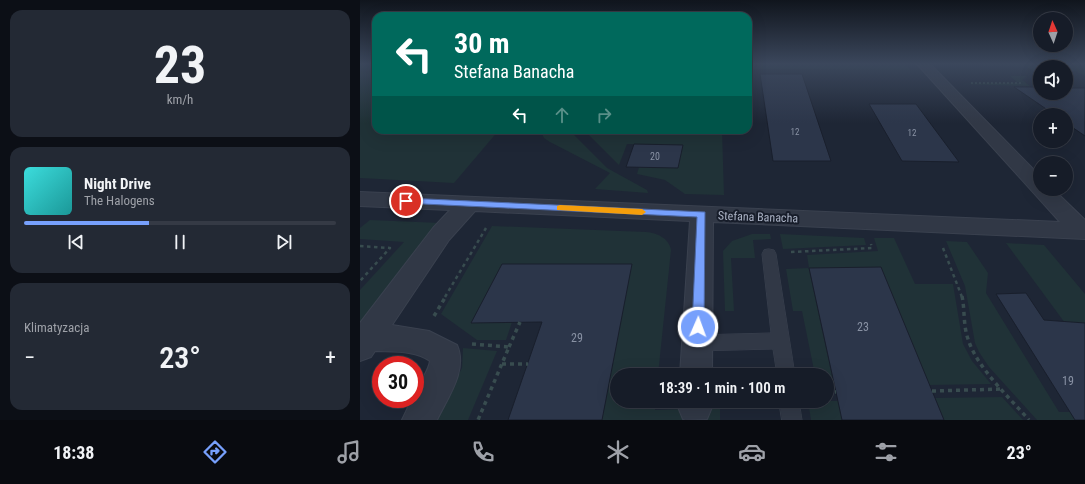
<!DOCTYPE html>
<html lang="pl">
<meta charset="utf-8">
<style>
:root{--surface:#161c28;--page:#232934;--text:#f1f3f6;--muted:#9ea1a8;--line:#353a45;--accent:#77a0fc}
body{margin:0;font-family:"Roboto Condensed",sans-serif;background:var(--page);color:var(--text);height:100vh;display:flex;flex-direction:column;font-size:15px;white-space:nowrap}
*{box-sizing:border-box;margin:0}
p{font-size:13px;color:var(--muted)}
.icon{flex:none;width:22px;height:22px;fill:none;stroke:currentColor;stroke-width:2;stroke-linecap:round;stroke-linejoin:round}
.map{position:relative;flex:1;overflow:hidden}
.sheet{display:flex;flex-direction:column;gap:10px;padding:10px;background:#0c0f16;width:360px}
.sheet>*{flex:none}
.top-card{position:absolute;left:12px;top:12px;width:380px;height:122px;border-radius:12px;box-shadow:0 4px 16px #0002,0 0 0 1px var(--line);background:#00695c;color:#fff;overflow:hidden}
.needle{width:26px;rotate:357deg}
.buttons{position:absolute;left:673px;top:12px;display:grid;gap:8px}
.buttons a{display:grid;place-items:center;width:40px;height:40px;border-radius:50%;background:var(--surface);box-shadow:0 4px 16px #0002,0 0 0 1px var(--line);font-size:20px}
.speed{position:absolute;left:12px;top:356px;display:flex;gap:8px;font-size:20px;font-weight:700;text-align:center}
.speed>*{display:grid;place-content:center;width:52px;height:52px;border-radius:50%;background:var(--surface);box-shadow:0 4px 16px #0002,0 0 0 1px var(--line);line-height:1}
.speed .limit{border:6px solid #d22;background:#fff;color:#111}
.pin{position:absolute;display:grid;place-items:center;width:34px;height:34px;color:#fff;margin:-17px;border:2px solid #fff;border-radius:50%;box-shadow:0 1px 4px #0007}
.me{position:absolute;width:44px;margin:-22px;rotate:2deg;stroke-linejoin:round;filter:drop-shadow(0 0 3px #0008)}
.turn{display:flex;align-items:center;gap:14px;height:84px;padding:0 16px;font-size:18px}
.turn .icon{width:52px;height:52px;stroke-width:2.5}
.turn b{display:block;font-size:28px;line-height:34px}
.lanes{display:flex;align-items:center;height:38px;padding:0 16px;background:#0003;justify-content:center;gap:20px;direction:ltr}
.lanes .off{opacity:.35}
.big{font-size:30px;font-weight:600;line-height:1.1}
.sheet .tile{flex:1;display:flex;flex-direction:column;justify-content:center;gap:6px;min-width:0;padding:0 14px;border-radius:12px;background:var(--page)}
.sheet .dial{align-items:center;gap:0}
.dial b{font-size:52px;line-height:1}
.song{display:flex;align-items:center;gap:12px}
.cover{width:48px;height:48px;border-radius:6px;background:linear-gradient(135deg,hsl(180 70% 55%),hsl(180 70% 35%))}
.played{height:4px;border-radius:2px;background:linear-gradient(90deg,var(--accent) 40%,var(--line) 40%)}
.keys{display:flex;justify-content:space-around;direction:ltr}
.heat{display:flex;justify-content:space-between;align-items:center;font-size:22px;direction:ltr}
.trip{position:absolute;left:250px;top:368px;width:224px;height:40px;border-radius:20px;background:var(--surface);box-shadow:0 4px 16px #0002,0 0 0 1px var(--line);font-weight:600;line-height:40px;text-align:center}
.dock{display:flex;height:64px;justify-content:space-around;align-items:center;background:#090b10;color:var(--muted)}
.dock .icon{width:28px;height:28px}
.dock .current{color:var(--accent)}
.dock b{font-size:18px;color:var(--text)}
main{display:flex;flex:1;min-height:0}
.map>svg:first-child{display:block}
.green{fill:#203237}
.building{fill:#2c364a;stroke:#191f2c}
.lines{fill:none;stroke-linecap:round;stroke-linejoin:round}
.service-casing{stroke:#3a414f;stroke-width:1}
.minor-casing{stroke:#3a414f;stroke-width:2}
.path-far2{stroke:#384c4f;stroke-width:1.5;stroke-dasharray:2 2;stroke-linecap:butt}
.path-far1{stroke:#384c4f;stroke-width:2.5;stroke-dasharray:3.5 3.5;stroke-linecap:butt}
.path{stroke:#384c4f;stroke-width:3.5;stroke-dasharray:4 4;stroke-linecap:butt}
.service{fill:#313846;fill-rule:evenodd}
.minor{fill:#313846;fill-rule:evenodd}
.route{fill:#77a0fc;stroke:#4d68a4}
.slow{fill:#f59e0b}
.labels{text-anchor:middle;stroke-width:4;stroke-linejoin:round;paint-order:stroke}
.far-number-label{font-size:9px;fill:#8992a4}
.number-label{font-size:10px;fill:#8992a4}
.street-label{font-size:12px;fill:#aab2c4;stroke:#171d2a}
.near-number-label{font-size:12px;fill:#8992a4}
</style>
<main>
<section class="sheet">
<div class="tile dial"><b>23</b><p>km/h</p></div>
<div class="tile">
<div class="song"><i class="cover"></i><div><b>Night Drive</b><p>The Halogens</p></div></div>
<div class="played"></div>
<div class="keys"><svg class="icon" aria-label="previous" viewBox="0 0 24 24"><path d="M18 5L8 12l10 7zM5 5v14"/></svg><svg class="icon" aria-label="pause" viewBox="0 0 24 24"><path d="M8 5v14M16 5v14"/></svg><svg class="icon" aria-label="next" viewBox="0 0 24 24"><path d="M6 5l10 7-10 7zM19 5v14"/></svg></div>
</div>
<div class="tile"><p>Klimatyzacja</p>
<div class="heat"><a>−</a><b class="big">23°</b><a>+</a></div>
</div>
</section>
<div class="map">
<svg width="725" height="420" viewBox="0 0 725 420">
<rect width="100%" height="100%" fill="#1e2635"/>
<g class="green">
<polygon points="0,64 16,64 16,130 139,130 94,183 0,178"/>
<polygon points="388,64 545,64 551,70 388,69"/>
<polygon points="621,64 725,64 725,76 716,71 706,71 706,67 680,67 680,70 673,70 666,67 624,66"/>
<polygon points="650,76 666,76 662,80 670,86 598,84 664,83 657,82"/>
<polygon points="180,130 209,130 247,168 287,190 288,193 235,189 250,173 190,142 184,138"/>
<polygon points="224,130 362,130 364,195 325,194 305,180 277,174 279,167 322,145 267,144 259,165"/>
<polygon points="10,220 81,223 67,236 0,323 0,290 44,242 0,239 0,228"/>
<path d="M132 226 286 232C297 233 309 238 311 250L298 375H257V401H296L295 410 360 408V420H242L271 264H142L111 323 152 322 146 340H117L81 314Z"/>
<polygon points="392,234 410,234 411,239 393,240 395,258 371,258 374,311 365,311 363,251 372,241"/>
<polygon points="420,234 504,238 506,245 423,249"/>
<polygon points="514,238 534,238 555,284 593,284 603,344 612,361 631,384 569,385 521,267 449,269 474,385 467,385 467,375 455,375 442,311 433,311 426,269 449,268 447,255 518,251"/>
<polygon points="586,241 607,242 628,273 626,293 699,412 725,412 725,420 677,420 629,367 619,352 615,343 605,286"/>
<polygon points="646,243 684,245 725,294 725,323 705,323"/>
<polygon points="103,348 137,351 108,420 75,420 102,368"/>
<polygon points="642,397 663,420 584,420 575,398"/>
<polygon points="448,401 478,401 482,420 451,420"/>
</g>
<g class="building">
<polygon points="400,74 442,74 471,161 413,161"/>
<polygon points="654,87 680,87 680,93 706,93 706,88 725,88 725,136 706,123 706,115 695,115"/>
<polygon points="509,104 556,104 599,162 542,161"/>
<polygon points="274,144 323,145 318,168 266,167"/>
<polygon points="142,264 272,264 242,420 148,420 182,322 111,323"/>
<polygon points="521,267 575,398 584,420 482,420 449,268"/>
<polygon points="666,293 684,320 725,323 725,420 715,420 636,294"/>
</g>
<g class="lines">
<defs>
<g id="service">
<polygon points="409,249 414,250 416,254 435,375 417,375 413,349 337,351 331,349 328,343 331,337 337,335 411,333 402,254 404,250"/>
<polygon points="419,401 439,401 442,420 422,420"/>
</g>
<g id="minor">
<path d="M557 64H570L680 176V189H693L725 220V239L353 222 352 375H320L330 221 115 211 89 240 32 325 69 331 97 345C108 370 88 397 77 420H42L52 399H55C55 385 68 375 70 361 55 350 32 352 15 351L11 357 0 361V323L73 228 90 210 0 206V192L700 222Z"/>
<polygon points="318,401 352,401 352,407 347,419 325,420 323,419 318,407"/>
</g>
</defs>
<use href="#service" class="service-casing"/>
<use href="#minor" class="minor-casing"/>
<polyline class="path-far2" points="611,83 663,83"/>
<g class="path-far1">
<polyline points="0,246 30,248 0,281"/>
<polyline points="583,248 602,297"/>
<polyline points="431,252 512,248 511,244"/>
<polyline points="85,297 126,228"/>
</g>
<g class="path">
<path d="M602 296C605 310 603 325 608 339 617 368 649 397 669 420"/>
<polyline points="74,316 86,296"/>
<polyline points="112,344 149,347 118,420"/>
<polyline points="149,347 160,322"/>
<polyline points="142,364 168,364"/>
<polyline points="572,391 642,389"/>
<polyline points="467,392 476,392"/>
</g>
<use href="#service" class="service"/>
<use href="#minor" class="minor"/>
</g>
<linearGradient id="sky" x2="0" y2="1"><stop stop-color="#10151d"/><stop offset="0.52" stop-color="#3b475c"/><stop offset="1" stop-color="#3b475c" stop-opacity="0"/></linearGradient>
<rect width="725" height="123" fill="url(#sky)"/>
<polygon class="route" points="46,198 345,212 344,327 342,331 338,332 333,331 332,327 337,217 42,203 41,201"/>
<polygon class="slow" points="200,205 282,209 286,212 282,215 197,210 197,206"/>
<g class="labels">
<g class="far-number-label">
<text x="435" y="135">12</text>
<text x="552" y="136">12</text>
</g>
<g class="number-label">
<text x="295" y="160">20</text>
</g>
<g class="street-label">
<text transform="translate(398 217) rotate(2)" y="4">Stefana Banacha</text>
</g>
<g class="near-number-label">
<text x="503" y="331">23</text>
<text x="217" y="342">29</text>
<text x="708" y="385">19</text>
</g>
</g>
</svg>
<div class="buttons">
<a><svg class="needle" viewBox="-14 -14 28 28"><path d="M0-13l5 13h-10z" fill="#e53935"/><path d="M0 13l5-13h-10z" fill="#9ea1a8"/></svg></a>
<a><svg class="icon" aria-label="sound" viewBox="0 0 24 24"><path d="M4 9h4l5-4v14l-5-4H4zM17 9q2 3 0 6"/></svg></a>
<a>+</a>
<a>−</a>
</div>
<div class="speed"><div class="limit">30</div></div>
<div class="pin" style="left:46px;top:201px;background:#d93025"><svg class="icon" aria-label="arrive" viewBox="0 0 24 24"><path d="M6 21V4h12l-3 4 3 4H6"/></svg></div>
<svg class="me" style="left:338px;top:327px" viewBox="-20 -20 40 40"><circle r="17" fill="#77a0fc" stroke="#fff" stroke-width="3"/><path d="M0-11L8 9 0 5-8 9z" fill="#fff"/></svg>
<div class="trip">18:39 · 1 min · 100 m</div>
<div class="top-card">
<div class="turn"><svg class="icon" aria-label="left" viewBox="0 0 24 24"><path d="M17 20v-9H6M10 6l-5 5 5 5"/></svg><div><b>30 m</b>Stefana Banacha</div></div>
<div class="lanes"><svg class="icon" aria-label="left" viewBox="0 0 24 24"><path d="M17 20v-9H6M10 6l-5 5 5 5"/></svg><svg class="icon off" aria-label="ahead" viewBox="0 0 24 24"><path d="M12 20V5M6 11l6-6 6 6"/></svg><svg class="icon off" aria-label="right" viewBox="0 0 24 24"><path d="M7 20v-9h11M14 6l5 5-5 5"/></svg></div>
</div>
</div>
</main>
<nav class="dock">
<b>18:38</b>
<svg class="icon current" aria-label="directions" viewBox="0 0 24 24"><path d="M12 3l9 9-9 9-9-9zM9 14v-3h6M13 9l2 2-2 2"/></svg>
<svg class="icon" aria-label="music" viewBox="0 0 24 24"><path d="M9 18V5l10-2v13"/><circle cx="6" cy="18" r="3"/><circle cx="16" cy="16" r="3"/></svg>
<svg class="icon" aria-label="phone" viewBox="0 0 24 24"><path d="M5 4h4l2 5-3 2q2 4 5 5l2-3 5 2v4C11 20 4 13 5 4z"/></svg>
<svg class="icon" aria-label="climate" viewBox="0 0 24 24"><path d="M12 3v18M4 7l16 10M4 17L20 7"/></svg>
<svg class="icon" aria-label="car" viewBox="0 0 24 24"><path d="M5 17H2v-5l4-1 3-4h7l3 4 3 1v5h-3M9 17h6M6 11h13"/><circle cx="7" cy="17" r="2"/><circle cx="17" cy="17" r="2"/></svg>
<svg class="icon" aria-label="filters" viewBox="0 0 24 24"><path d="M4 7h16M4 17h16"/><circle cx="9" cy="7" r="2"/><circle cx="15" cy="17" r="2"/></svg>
<b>23°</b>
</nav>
